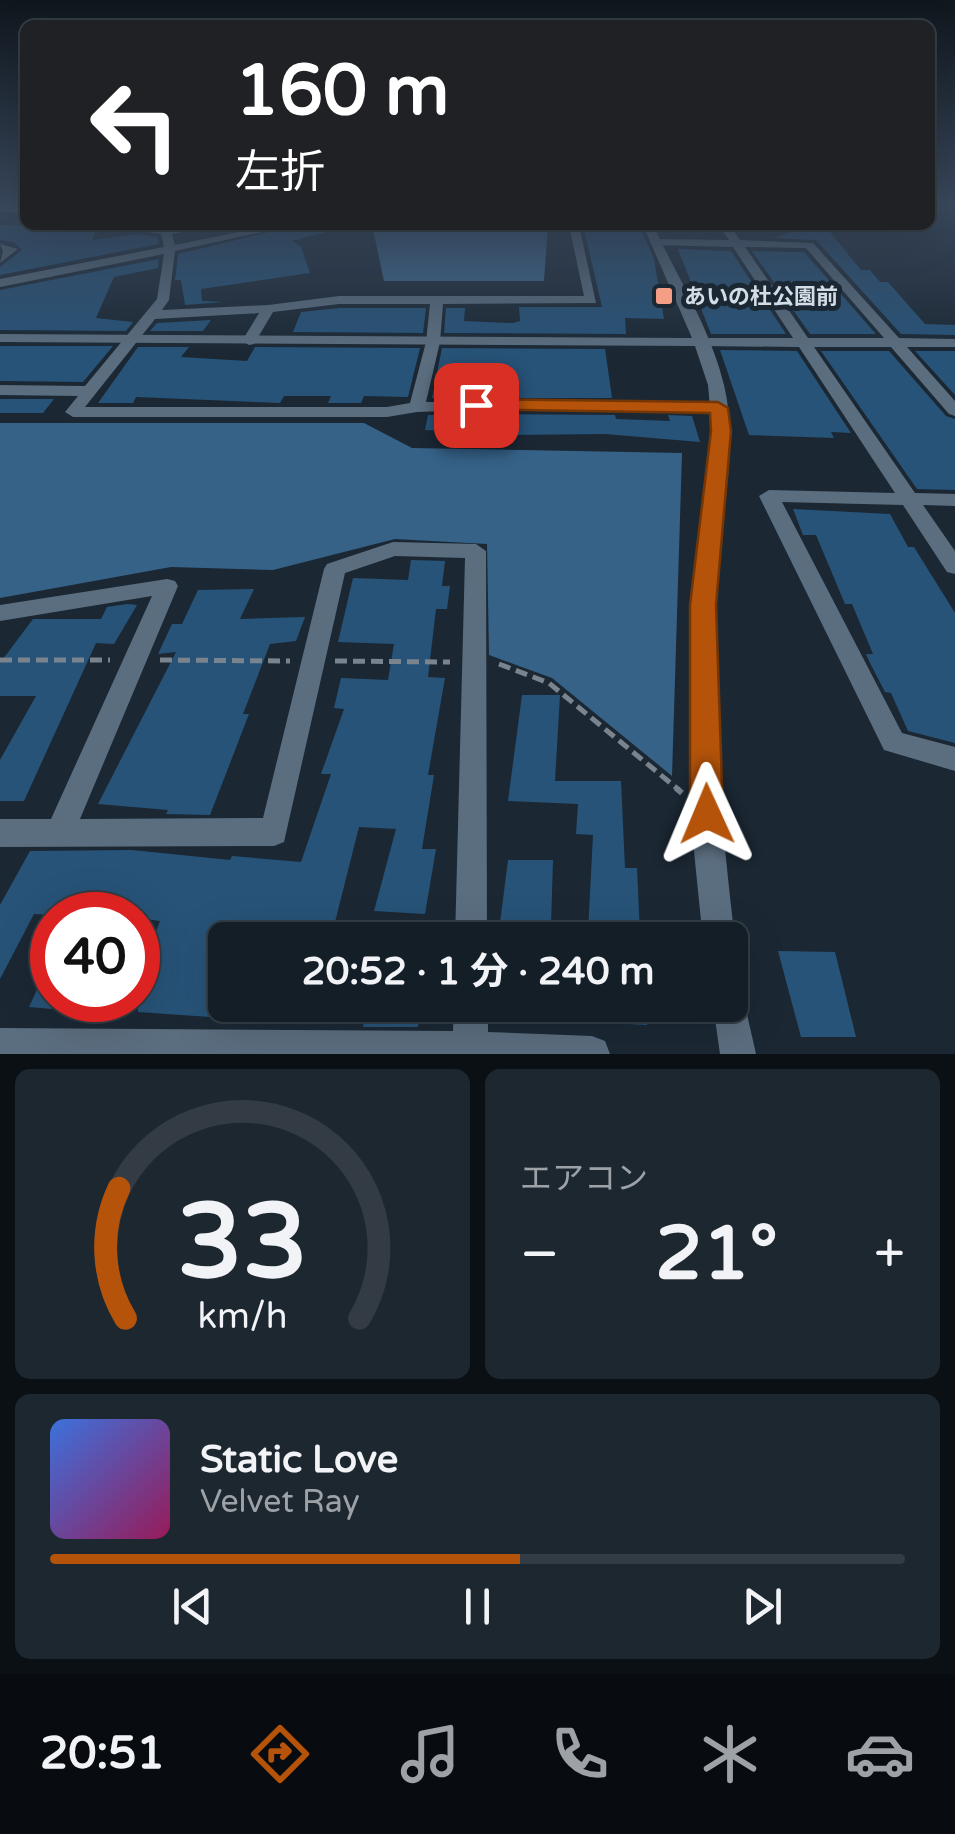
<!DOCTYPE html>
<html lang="ja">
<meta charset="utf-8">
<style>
:root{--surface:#141e27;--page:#1d272f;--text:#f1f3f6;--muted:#9da2a7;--line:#333c44;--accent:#b45309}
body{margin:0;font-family:"Varela Round","Noto Sans JP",sans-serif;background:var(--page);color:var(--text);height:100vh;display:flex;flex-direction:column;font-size:38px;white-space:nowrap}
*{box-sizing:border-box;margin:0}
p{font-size:32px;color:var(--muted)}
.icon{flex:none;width:55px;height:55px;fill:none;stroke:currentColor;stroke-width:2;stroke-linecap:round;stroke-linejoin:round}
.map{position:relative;height:1054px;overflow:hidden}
.panel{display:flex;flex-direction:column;gap:15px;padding:15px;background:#0b1015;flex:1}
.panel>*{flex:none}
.top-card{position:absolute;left:20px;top:20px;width:915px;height:210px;border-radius:15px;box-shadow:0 10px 40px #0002,0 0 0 2px var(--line);background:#202124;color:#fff;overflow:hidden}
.speed{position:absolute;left:30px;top:892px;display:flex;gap:20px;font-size:50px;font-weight:700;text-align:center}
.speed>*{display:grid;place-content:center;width:130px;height:130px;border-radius:50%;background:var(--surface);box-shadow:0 10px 40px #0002,0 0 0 2px var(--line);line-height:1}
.speed .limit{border:15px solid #d22;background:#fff;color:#111}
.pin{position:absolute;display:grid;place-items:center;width:85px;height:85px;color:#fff;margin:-42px;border-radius:20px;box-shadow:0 5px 15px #0006}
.me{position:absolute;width:110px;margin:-55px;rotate:359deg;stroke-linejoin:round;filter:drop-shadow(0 0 8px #0008)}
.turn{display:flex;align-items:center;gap:35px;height:210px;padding:0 50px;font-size:45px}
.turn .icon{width:130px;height:130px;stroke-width:2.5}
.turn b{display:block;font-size:70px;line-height:85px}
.big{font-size:75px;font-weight:700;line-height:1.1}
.panel .card{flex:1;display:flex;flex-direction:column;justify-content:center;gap:15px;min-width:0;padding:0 35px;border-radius:15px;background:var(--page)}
.panel .dial{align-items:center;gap:0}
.dial svg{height:260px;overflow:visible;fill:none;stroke:var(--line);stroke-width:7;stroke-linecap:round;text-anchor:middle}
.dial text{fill:var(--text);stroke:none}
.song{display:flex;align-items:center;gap:30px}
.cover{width:120px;height:120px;border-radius:15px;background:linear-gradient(135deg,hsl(220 70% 55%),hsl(330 70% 35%))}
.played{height:10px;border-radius:5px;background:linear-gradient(90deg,var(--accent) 55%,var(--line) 55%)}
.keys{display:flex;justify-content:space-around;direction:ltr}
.heat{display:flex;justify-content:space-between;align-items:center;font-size:55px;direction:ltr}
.panel .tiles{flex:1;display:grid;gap:15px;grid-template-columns:1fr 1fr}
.card:last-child{grid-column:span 2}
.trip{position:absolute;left:208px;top:922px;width:540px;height:100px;border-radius:15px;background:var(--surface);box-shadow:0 10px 40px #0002,0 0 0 2px var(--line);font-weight:700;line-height:100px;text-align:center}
.tabs{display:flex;height:160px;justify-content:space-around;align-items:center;background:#080c10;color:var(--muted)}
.tabs .icon{width:70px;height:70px}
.tabs .selected{color:var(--accent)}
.tabs b{font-size:45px;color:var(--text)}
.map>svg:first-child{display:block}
.forest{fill:#366288}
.water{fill:#3d6990}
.building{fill:#275378}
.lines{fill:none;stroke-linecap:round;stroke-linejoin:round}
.path-far1{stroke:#79848e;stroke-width:5;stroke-dasharray:12 6;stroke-linecap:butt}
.path{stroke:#79848e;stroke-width:6;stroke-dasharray:16 8;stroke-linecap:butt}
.minor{fill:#5b6e7f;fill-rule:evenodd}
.tertiary{fill:#5b6e7f;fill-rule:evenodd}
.route{fill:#b45309;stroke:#753606;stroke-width:2.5}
.poi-dot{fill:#f49e86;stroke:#1b2834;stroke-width:4}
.labels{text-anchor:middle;stroke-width:10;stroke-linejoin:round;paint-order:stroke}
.far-poi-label{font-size:22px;font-weight:bold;fill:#d4dde5;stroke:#1b2834;text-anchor:start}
</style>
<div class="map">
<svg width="955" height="1054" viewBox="0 0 955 1054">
<rect width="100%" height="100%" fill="#1b2834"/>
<polygon class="forest" points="0,423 364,423 412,448 682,453 672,776 552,678 489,655 487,544 395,539 273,570 171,567 0,598"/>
<polygon class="water" points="372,225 548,225 544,281 384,281"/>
<g class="building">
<polygon points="0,225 98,225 92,240 137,234 158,237 159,244 0,275 0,267 22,250 14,242 0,240"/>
<polygon points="298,225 329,225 330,231 292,241 301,247 310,273 201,289 202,301 225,302 185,305 181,280 175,280 178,254"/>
<polygon points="583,225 639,225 654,259 664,319 625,318 626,334 444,333 446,308 465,308 464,321 513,323 520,321 519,307 602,307"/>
<polygon points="808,227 830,232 861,270 870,270 880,282 888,282 925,324 955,325 955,335 901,334 816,240 773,238"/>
<polygon points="678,249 731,251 786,334 711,334"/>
<polygon points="752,251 804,252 876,334 810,334"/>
<polygon points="159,259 158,268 114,277 96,318 133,322 126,331 0,330 0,290"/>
<polygon points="339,308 426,308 423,333 293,332 301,312"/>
<polygon points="211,320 203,331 150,331 157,323"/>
<polygon points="0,346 113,346 83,382 0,381"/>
<polygon points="138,347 189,347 181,357 247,361 255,347 420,348 408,397 364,396 361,403 328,403 331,396 284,396 280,403 136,397 133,403 98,403"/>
<polygon points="442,348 605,349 612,398 432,398"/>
<polygon points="720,350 797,351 851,433 831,432 834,438 749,435"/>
<polygon points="821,351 889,351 946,416 955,419 955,490 917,489"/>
<polygon points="915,351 955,351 955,395"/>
<polygon points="0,399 54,399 43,413 0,413"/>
<polygon points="475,414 615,415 616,419 670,421 668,415 692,416 700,442 605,434 504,435 425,430 428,415"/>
<polygon points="793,509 890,514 908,547 914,547 955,613 955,743 908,731 891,693 885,692 870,663 866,654 873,654 852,604 845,604 816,535 803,535"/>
<polygon points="411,560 445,561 442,586 450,586 447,609 436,609 428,677 445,678 428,775 434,775 422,849 436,849 425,914 374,911 396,829 359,827 334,926 303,924 302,940 225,940 225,1018 138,1012 138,977 160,921 138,918 138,915 52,908 52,915 34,914 0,979 0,905 30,851 132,850 230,860 232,856 301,862 331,774 321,774 344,709 334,708 341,678 388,680 394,644 338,642 353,578 408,580"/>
<polygon points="254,589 240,619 305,617 296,641 270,644 243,714 249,714 210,815 166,814 168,810 98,804 176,652 158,654 172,624 182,624 198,590"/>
<polygon points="127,604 137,605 114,644 96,643 24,801 0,801 0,760 36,696 0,696 0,663 33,619 101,619 107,607"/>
<polygon points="522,695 560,695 555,781 621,781 625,868 637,868 640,934 588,932 593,835 576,834 578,804 508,801"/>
<polygon points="508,860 553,860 551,926 500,923"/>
<polygon points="778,951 835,952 856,1037 801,1037"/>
<polygon points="52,957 52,1009 29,1007"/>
<polygon points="260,1005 316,1005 312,1024 259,1019"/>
<polygon points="367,1005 421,1005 418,1027 363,1027"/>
<polygon points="591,1005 646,1005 647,1025 590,1022"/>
</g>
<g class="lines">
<g class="path-far1">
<polyline points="0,660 110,660"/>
<polyline points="160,660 290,661"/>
<polyline points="335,661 450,662"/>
<polyline points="499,664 549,683 679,790"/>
</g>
<polyline class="path" points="676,788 682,793"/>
<g class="minor">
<polygon points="0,207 25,208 25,214 0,211"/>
<path d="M106 225H220L172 234 175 245 273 225H294L175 251 169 300 162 310 268 305 339 296H584L569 225H579L596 303 443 304 440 342 426 402H718L726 407 718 412 475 410 417 412 387 417H73L65 412 78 396 0 395V385L85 386 157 299 164 254 0 287V279L164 247 161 234ZM339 304H430L426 342 410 403 387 407H85L155 319 259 313 242 341 249 345 254 344 273 312Z"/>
<path d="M719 225H729L740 240 813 243 899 338 955 339V347H907L955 401V416L949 414 891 347H814L915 493 955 494V506L923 505 955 551V574L947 572 903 505 782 502 902 733 955 747V771L884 750 759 496 769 490 895 493 799 347 701 346 694 342 701 338H793L733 247 655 245 649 242 655 239 729 240ZM745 247 806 248 884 338H808Z"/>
<polygon points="890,225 900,225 903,230 894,232"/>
<polygon points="0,244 18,249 0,263 3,251"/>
<polygon points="393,542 476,544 486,551 487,940 455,940 465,558 395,556 345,573 284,842 274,846 0,847 0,819 51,819 152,596 0,621 0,605 167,579 175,581 178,586 80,819 263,818 324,569 327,564"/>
<polygon points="454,1005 488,1005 488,1032 592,1036 605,1041 610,1054 0,1054 0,1028 453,1031"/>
</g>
<g class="tertiary">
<path d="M643 225H653C677 276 711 330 724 385 741 456 716 534 714 605 712 715 722 832 735 940L730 952V940H703L692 832V605L712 431 708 385 695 346 0 342V334L692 338Z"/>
<polygon points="730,987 742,992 756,1054 720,1054 713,1005 730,1005"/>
</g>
</g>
<linearGradient id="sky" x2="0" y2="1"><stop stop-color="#0f161d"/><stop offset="0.58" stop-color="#39485c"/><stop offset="1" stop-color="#39485c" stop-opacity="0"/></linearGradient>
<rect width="955" height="354" fill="url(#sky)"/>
<polygon class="route" points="476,399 718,402 728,408 731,431 716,605 723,814 718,825 707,829 695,825 690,814 690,605 711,431 710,413 469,409 469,401"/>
<rect class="poi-dot" x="654" y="286" width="20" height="20" rx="5"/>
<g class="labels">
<g class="far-poi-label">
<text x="684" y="304">あいの杜公園前</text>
</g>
</g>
</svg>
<div class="speed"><div class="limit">40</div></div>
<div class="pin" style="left:476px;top:405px;background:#d93025"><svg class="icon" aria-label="arrive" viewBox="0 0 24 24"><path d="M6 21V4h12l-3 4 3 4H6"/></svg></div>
<svg class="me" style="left:707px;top:814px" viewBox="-20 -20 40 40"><path d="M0-17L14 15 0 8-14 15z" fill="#b45309" stroke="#fff" stroke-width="4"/></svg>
<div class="trip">20:52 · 1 分 · 240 m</div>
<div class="top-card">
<div class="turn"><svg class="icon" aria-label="left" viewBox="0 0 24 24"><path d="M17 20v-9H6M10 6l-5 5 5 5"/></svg><div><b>160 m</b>左折</div></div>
</div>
</div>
<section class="panel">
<div class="tiles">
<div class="card dial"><svg viewBox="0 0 100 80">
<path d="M14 69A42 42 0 1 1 86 69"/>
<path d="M14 69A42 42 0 0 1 12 29" stroke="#b45309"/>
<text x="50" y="56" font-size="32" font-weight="700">33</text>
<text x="50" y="72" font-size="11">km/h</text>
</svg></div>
<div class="card"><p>エアコン</p>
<div class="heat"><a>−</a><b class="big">21°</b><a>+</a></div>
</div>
<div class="card">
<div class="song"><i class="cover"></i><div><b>Static Love</b><p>Velvet Ray</p></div></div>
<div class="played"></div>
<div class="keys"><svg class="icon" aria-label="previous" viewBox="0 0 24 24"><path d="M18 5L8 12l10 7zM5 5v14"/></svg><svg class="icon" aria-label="pause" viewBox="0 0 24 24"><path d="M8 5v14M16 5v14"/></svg><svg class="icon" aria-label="next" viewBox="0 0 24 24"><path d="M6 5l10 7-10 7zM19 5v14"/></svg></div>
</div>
</div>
</section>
<nav class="tabs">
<b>20:51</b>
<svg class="icon selected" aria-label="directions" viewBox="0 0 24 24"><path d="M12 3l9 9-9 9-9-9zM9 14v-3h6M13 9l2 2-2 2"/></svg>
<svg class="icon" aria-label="music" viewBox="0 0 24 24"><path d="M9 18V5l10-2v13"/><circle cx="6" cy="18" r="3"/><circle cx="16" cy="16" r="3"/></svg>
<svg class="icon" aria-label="phone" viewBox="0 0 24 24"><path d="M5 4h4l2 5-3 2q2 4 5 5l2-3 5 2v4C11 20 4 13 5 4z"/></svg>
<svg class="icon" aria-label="climate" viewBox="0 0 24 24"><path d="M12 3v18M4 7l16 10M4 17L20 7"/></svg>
<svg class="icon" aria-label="car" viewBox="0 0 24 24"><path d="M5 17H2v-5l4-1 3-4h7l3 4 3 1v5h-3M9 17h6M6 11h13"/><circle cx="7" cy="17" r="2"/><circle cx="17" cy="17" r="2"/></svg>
</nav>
